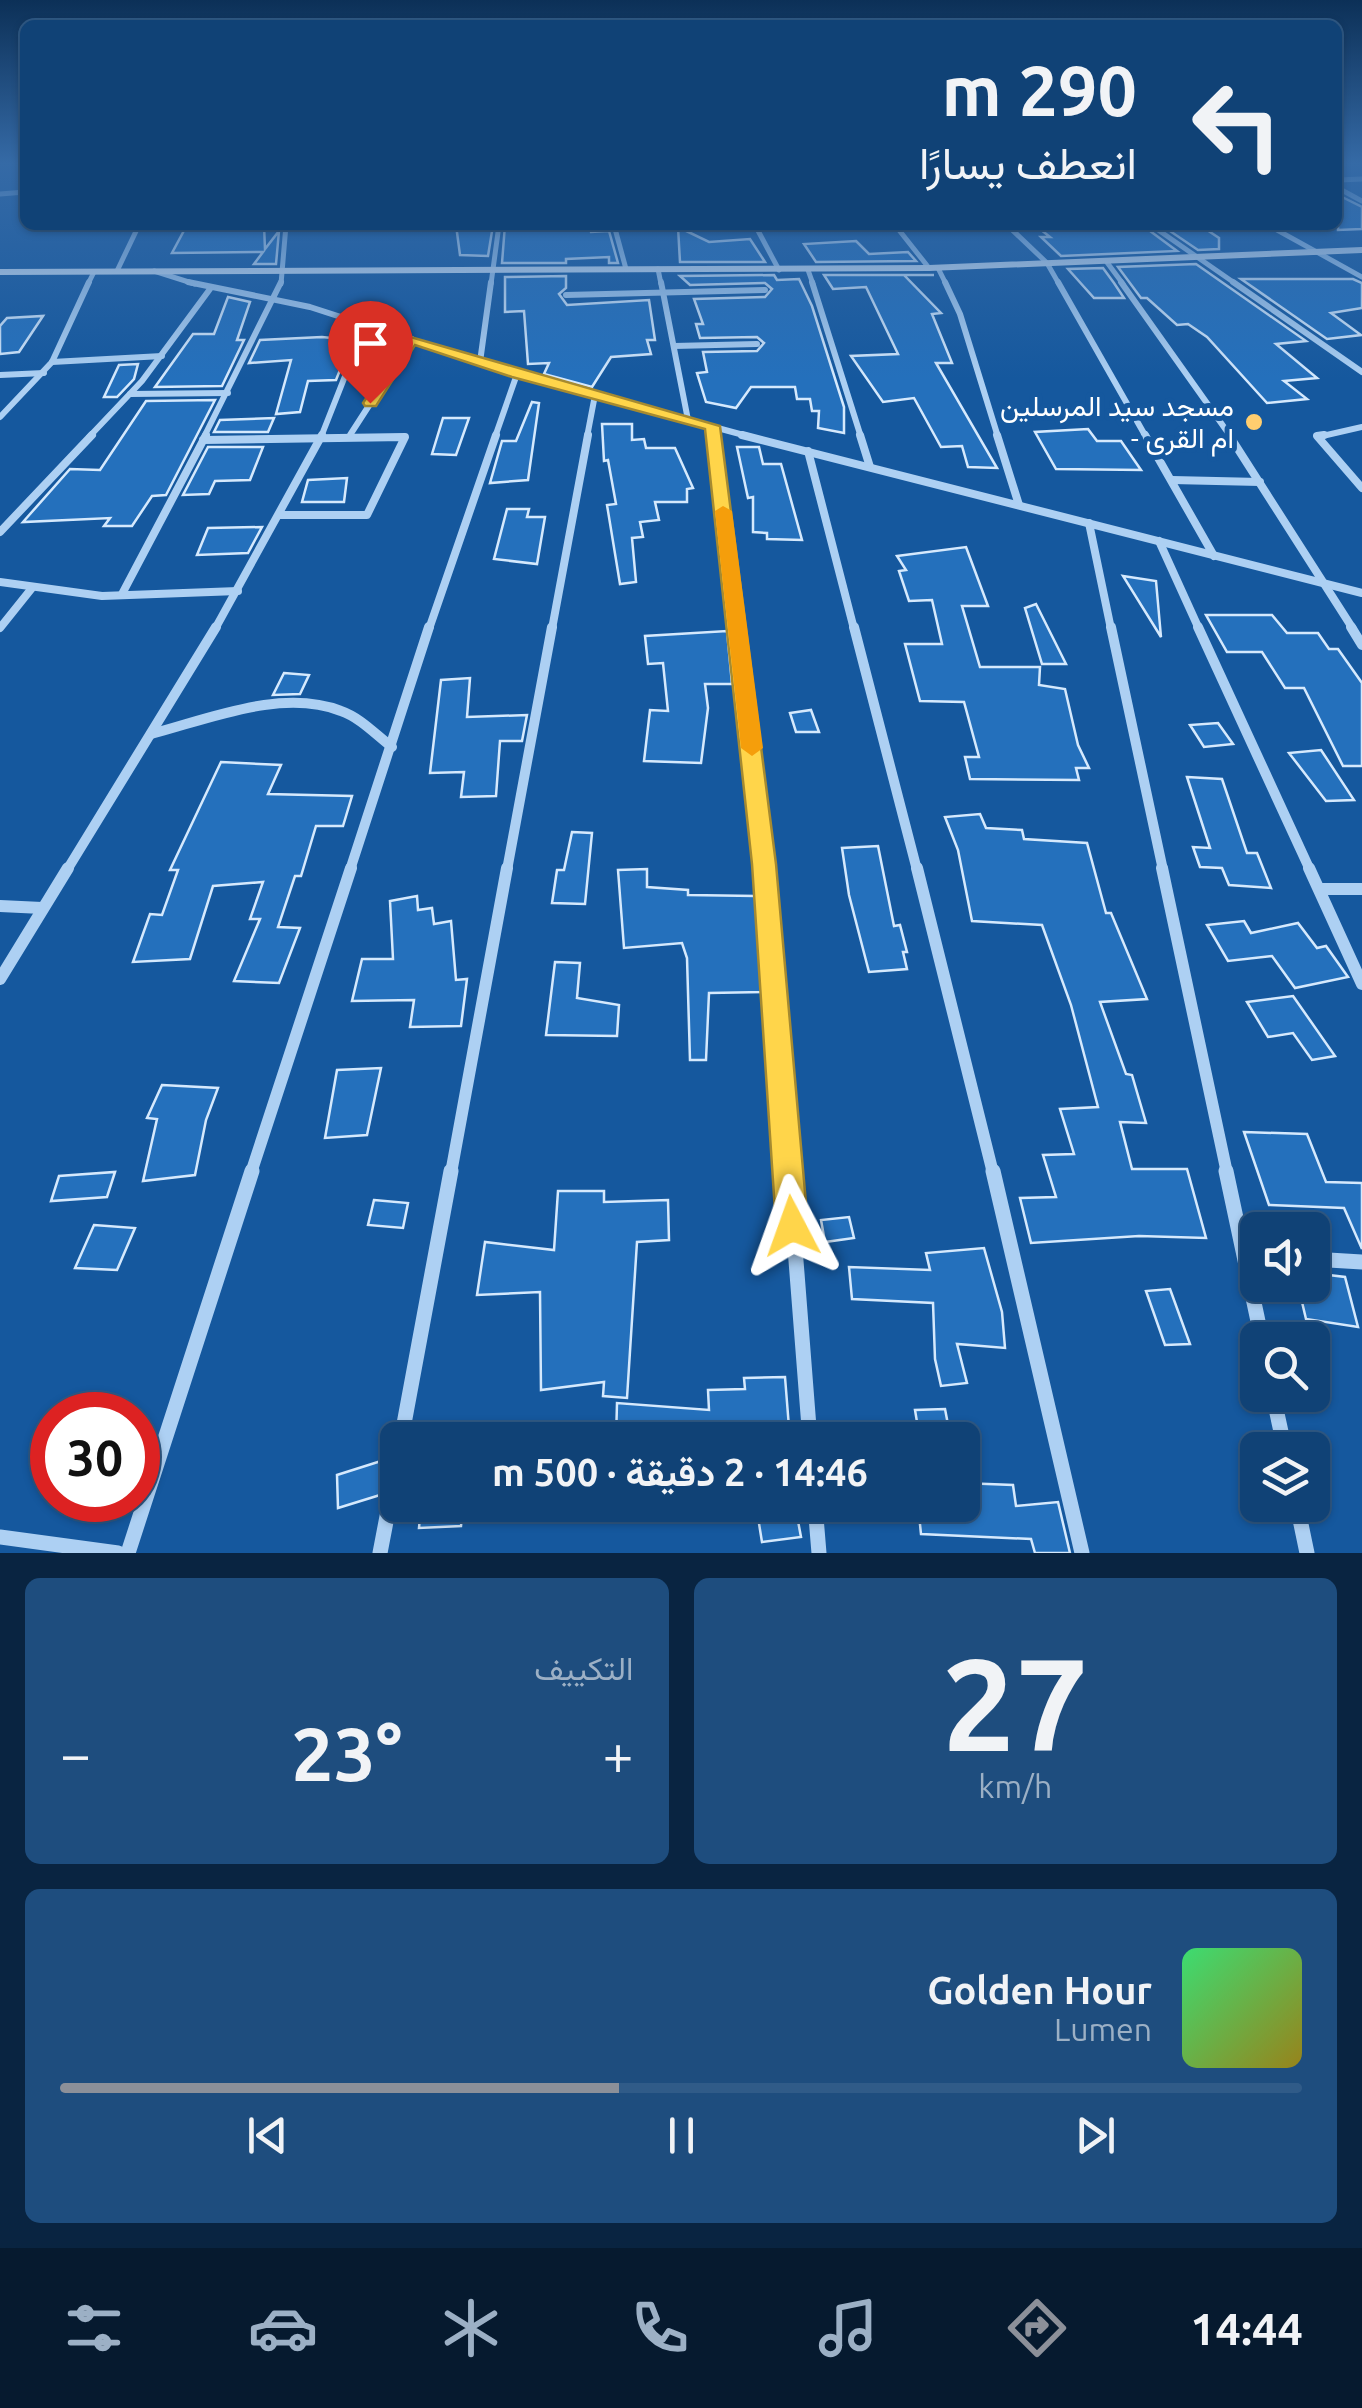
<!DOCTYPE html>
<html lang="ar">
<meta charset="utf-8">
<style>
:root{--surface:#104276;--page:#1e4d7e;--text:#f1f3f6;--muted:#9cb0c5;--line:#305b88;--accent:#8c9099}
body{margin:0;font-family:Ubuntu,Vazirmatn,sans-serif;background:var(--page);color:var(--text);direction:rtl;height:100vh;display:flex;flex-direction:column;font-size:38px;white-space:nowrap}
*{box-sizing:border-box;margin:0}
p{font-size:32px;color:var(--muted)}
.icon{flex:none;width:55px;height:55px;fill:none;stroke:currentColor;stroke-width:2;stroke-linecap:round;stroke-linejoin:round}
.map{position:relative;height:1553px;overflow:hidden;direction:ltr}
.side{display:flex;flex-direction:column;gap:25px;padding:25px;background:#092441;flex:1}
.side>*{flex:none}
.banner{position:absolute;left:20px;top:20px;width:1322px;height:210px;border-radius:15px;box-shadow:0 2px 8px #0004,0 0 0 2px var(--line);direction:rtl;background:#104276;color:var(--text);overflow:hidden}
.tools{position:absolute;left:1240px;top:1212px;display:grid;gap:20px}
.tools a{display:grid;place-items:center;width:90px;height:90px;border-radius:15px;background:var(--surface);box-shadow:0 2px 8px #0004,0 0 0 2px var(--line);font-size:50px}
.speed{position:absolute;left:30px;top:1392px;display:flex;gap:20px;font-size:50px;font-weight:700;text-align:center}
.speed>*{display:grid;place-content:center;width:130px;height:130px;border-radius:50%;background:var(--surface);box-shadow:0 2px 8px #0004,0 0 0 2px var(--line);line-height:1}
.speed .limit{border:15px solid #d22;background:#fff;color:#111}
.pin{position:absolute;display:grid;place-items:center;width:85px;height:85px;color:#fff;margin:-102px -42px;border-radius:50% 50% 50% 0;rotate:-45deg;box-shadow:0 0 10px #0007}
.pin .icon{rotate:45deg}
.me{position:absolute;width:110px;margin:-55px;rotate:356deg;stroke-linejoin:round;filter:drop-shadow(0 0 8px #0008)}
.turn{display:flex;align-items:center;gap:35px;height:210px;padding:0 40px;font-size:45px}
.turn .icon{width:130px;height:130px;stroke-width:2.5}
.turn b{display:block;font-size:70px;line-height:85px}
.big{font-size:75px;font-weight:700;line-height:1.1}
.side .card{flex:1;display:flex;flex-direction:column;justify-content:center;gap:15px;min-width:0;padding:0 35px;border-radius:15px;background:var(--page)}
.side .dial{align-items:center;gap:0}
.dial b{font-size:130px;line-height:1}
.song{display:flex;align-items:center;gap:30px}
.cover{width:120px;height:120px;border-radius:15px;background:linear-gradient(135deg,hsl(140 70% 55%),hsl(50 70% 35%))}
.played{height:10px;border-radius:5px;background:linear-gradient(90deg,var(--accent) 45%,var(--line) 45%)}
.keys{display:flex;justify-content:space-around;direction:ltr}
.heat{display:flex;justify-content:space-between;align-items:center;font-size:55px;direction:ltr}
.side .tiles{flex:1;display:grid;gap:25px;grid-template-columns:1fr 1fr}
.card:last-child{grid-column:span 2}
.trip{position:absolute;left:380px;top:1422px;width:600px;height:100px;border-radius:15px;background:var(--surface);box-shadow:0 2px 8px #0004,0 0 0 2px var(--line);font-weight:700;line-height:100px;text-align:center;direction:rtl}
.menu{display:flex;height:160px;justify-content:space-around;align-items:center;background:#061a2f;color:var(--muted)}
.menu .icon{width:70px;height:70px}
.menu .on{color:var(--accent)}
.menu b{font-size:45px;color:var(--text)}
.map>svg:first-child{display:block}
.building{fill:#2470bc;stroke:#d5e9fd;stroke-width:2.5}
.lines{fill:none;stroke-linecap:round;stroke-linejoin:round}
.street-far5{stroke:#add0f3;stroke-width:5}
.street-far4{stroke:#add0f3;stroke-width:6}
.street-far3{stroke:#add0f3;stroke-width:8}
.street-far2{stroke:#add0f3;stroke-width:10}
.street-far1{stroke:#add0f3;stroke-width:12}
.street{stroke:#add0f3;stroke-width:15}
.secondary{fill:#dcecfd;fill-rule:evenodd}
.route{fill:#ffd54a;stroke:#a68a30;stroke-width:2.5}
.slow{fill:#f59e0b}
.poi-dot{fill:#ffce6f;stroke:#15589e;stroke-width:4}
.labels{text-anchor:middle;stroke-width:10;stroke-linejoin:round;paint-order:stroke}
.far-poi-label{font-size:28px;fill:#fff;stroke:#15589e;text-anchor:end}
</style>
<div class="map">
<svg width="1362" height="1553" viewBox="0 0 1362 1553">
<rect width="100%" height="100%" fill="#15589e"/>
<g class="building">
<polygon points="1338,195 1362,207 1362,229 1338,230"/>
<polygon points="187,225 264,225 265,249 279,231 276,264 254,264 263,252 172,253"/>
<polygon points="456,225 493,225 488,256 460,255"/>
<polygon points="505,225 588,225 591,232 609,231 618,263 609,263 609,257 566,259 566,263 502,263"/>
<polygon points="1100,225 1142,225 1177,251 1061,256 1041,237 1050,237 1040,229"/>
<polygon points="1201,226 1219,238 1219,249 1198,250 1167,229"/>
<polygon points="678,227 709,242 750,239 765,262 680,262"/>
<polygon points="856,241 869,254 908,252 916,261 816,262 804,244"/>
<polygon points="1196,264 1306,341 1276,344 1317,378 1284,381 1307,399 1267,403 1207,337 1188,324 1177,325 1147,298 1141,298 1118,267"/>
<polygon points="1103,268 1114,283 1124,298 1094,298 1068,269"/>
<polygon points="774,275 777,280 799,279 812,306 844,407 844,433 818,428 819,411 812,411 810,399 797,399 795,387 751,387 736,408 706,402 697,373 707,372 703,352 757,351 764,343 757,337 700,338 696,324 703,324 694,299 765,297 772,289 765,283 690,285 680,276"/>
<polygon points="824,275 934,275 904,275 941,313 932,314 952,363 936,363 997,468 968,467 962,446 941,447 914,398 883,402 851,356 898,354 866,287 833,289"/>
<polygon points="566,276 566,288 559,294 567,305 649,300 655,340 647,340 651,354 611,357 592,387 544,374 549,363 528,364 524,311 505,312 505,277"/>
<polygon points="1241,279 1353,279 1362,283 1362,308 1331,313 1361,335 1327,339"/>
<polygon points="228,297 250,302 237,340 244,340 222,386 155,387 193,334 214,334"/>
<polygon points="43,316 19,352 0,354 0,326 7,318"/>
<polygon points="322,337 352,340 336,380 308,381 300,412 276,414 291,360 249,363 260,340"/>
<polygon points="363,350 380,350 367,379 351,379"/>
<polygon points="138,364 134,379 117,397 104,397 119,365"/>
<polygon points="215,400 166,495 152,496 132,526 104,526 110,518 23,522 70,469 100,470 146,401"/>
<polygon points="532,402 539,403 528,480 490,483 502,441 516,441"/>
<polygon points="274,418 268,432 214,432 220,420"/>
<polygon points="443,418 469,418 456,455 432,454"/>
<polygon points="602,424 632,424 632,440 644,439 646,448 675,448 693,488 687,489 687,502 655,502 659,520 640,522 643,537 632,538 636,582 620,584 607,505 616,504 608,460 604,461"/>
<polygon points="1088,429 1097,441 1121,441 1141,470 1056,469 1035,432"/>
<polygon points="208,447 263,447 250,480 215,481 209,494 183,495"/>
<polygon points="737,447 759,447 763,464 781,464 802,540 767,539 767,533 753,532 753,497 748,498"/>
<polygon points="347,478 344,502 302,502 308,480"/>
<polygon points="507,509 529,509 527,517 545,517 537,564 494,559"/>
<polygon points="262,527 248,553 197,555 208,528"/>
<polygon points="966,547 988,606 962,606 980,667 1040,667 1039,685 1065,689 1078,745 1089,768 1076,768 1079,780 970,779 965,757 979,757 964,702 920,701 905,644 942,644 932,600 909,601 899,571 906,570 897,556"/>
<polygon points="1123,576 1156,581 1161,637"/>
<polygon points="1036,604 1066,664 1042,664 1025,608"/>
<polygon points="1206,615 1272,615 1287,633 1318,633 1329,649 1338,649 1362,683 1362,766 1343,766 1304,688 1285,688 1262,652 1227,652"/>
<polygon points="727,631 732,684 705,684 708,708 701,763 644,761 650,710 668,711 663,663 648,664 645,636"/>
<polygon points="284,673 309,675 300,694 273,695"/>
<polygon points="470,678 467,717 527,715 522,741 500,741 496,796 461,797 464,772 430,773 441,680"/>
<polygon points="811,710 819,732 796,732 790,713"/>
<polygon points="1218,723 1233,744 1204,747 1190,725"/>
<polygon points="1321,750 1354,800 1326,801 1289,753"/>
<polygon points="221,762 281,765 268,794 352,796 343,826 316,826 301,876 295,876 278,927 300,928 279,983 234,981 260,919 250,919 263,882 213,886 190,959 133,962 150,914 162,915 178,870 170,870"/>
<polygon points="1187,777 1222,779 1247,853 1257,853 1271,888 1229,885 1222,868 1200,867 1193,847 1210,848"/>
<polygon points="980,814 986,828 1022,830 1024,839 1087,843 1106,913 1111,913 1147,999 1100,1002 1126,1074 1132,1075 1146,1123 1120,1122 1132,1169 1187,1169 1206,1238 1139,1236 1031,1243 1020,1198 1056,1197 1043,1155 1074,1154 1060,1109 1098,1107 1071,1005 1042,925 972,921 958,850 945,817"/>
<polygon points="572,832 592,833 585,904 552,903 557,870 564,870"/>
<polygon points="878,846 894,926 900,925 907,952 903,952 907,969 869,972 849,895 842,848"/>
<polygon points="647,869 647,887 688,890 688,895 756,896 764,992 709,993 706,1060 690,1060 687,958 682,943 624,948 618,870"/>
<polygon points="417,896 418,910 432,908 434,924 451,921 456,980 467,979 461,1026 410,1027 414,1000 352,1001 362,959 393,959 390,901"/>
<polygon points="1244,921 1251,933 1298,923 1317,948 1326,946 1348,977 1295,988 1272,956 1228,961 1207,925"/>
<polygon points="555,962 580,963 577,998 619,1005 617,1036 546,1035"/>
<polygon points="1293,996 1335,1056 1312,1060 1293,1033 1268,1037 1247,1002"/>
<polygon points="381,1068 367,1135 325,1138 337,1070"/>
<polygon points="162,1085 218,1088 206,1120 195,1175 143,1181 157,1119 147,1118"/>
<polygon points="1244,1132 1307,1134 1326,1182 1362,1183 1362,1249 1344,1208 1269,1205"/>
<polygon points="115,1172 107,1197 51,1201 59,1176"/>
<polygon points="558,1191 604,1191 604,1202 668,1200 669,1240 637,1242 627,1398 603,1396 604,1382 541,1390 540,1292 477,1295 485,1242 554,1250"/>
<polygon points="374,1200 408,1203 403,1228 368,1225"/>
<polygon points="849,1217 854,1238 825,1242 821,1220"/>
<polygon points="94,1225 135,1228 117,1270 75,1268"/>
<polygon points="984,1248 1002,1312 1005,1348 957,1344 967,1383 941,1386 935,1359 933,1303 852,1299 849,1267 930,1270 926,1253"/>
<polygon points="1312,1273 1345,1277 1358,1327 1306,1319 1298,1285 1312,1285"/>
<polygon points="1170,1289 1190,1344 1165,1345 1146,1291"/>
<polygon points="785,1377 790,1440 616,1440 617,1403 709,1410 708,1390 745,1389 744,1378"/>
<polygon points="945,1409 951,1440 920,1440 915,1410"/>
<polygon points="381,1461 380,1495 338,1508 337,1475"/>
<polygon points="962,1483 1013,1485 1016,1506 1058,1502 1070,1553 1035,1553 1031,1539 921,1534 918,1505 962,1505"/>
<polygon points="421,1505 463,1505 461,1526 419,1528"/>
<polygon points="756,1505 795,1505 801,1537 762,1542"/>
</g>
<g class="lines">
<g class="street-far5">
<polyline points="1338,180 1362,179"/>
<polyline points="1338,188 1362,201"/>
<polyline points="0,194 25,192"/>
<polyline points="614,225 626,269"/>
<polyline points="755,225 779,270"/>
<polyline points="895,225 929,268"/>
<polyline points="1007,225 1047,263 1059,284"/>
<polyline points="1151,225 1236,284"/>
<polyline points="1268,225 1362,277"/>
<polyline points="1106,261 1123,284"/>
<polyline points="938,268 946,284"/>
<polyline points="658,269 661,284"/>
<polyline points="808,270 813,284"/>
<polyline points="117,271 139,225"/>
<polyline points="154,271 195,284"/>
<polyline points="88,284 94,272"/>
<polyline points="281,284 286,225"/>
<polyline points="491,284 499,225"/>
</g>
<g class="street-far4">
<polyline points="188,282 310,307 517,374 751,437"/>
<polyline points="661,282 688,420"/>
<polyline points="812,282 861,437"/>
<polyline points="945,282 960,314 998,437"/>
<polyline points="1058,282 1146,437"/>
<polyline points="1121,282 1231,437"/>
<polyline points="1233,282 1362,372"/>
<polyline points="566,295 765,290"/>
<polyline points="674,346 757,344"/>
<polyline points="52,362 162,356"/>
<polyline points="480,362 491,282"/>
<polyline points="0,375 44,373"/>
<polyline points="130,394 228,393"/>
<polyline points="0,417 52,362 89,282"/>
<polyline points="712,427 713,437"/>
<polyline points="350,435 412,339"/>
<polyline points="89,437 142,381 210,289"/>
<polyline points="204,437 281,282"/>
<polyline points="321,437 366,323"/>
<polyline points="400,437 405,437"/>
<polyline points="495,437 517,374"/>
<polyline points="587,437 595,395"/>
<polyline points="1318,437 1362,427"/>
</g>
<g class="street-far3">
<polyline points="713,435 736,629"/>
<polyline points="742,435 1362,593"/>
<polyline points="860,435 870,467"/>
<polyline points="997,435 1019,505"/>
<polyline points="1145,435 1214,556"/>
<polyline points="1229,435 1353,629"/>
<polyline points="1324,435 1317,436 1362,488"/>
<polyline points="203,440 405,437 367,515 279,515"/>
<polyline points="808,451 854,629"/>
<polyline points="1172,480 1260,482"/>
<polyline points="1089,523 1111,629"/>
<polyline points="0,532 92,435"/>
<polyline points="1159,541 1199,629"/>
<polyline points="0,582 102,596 238,591"/>
<polyline points="122,594 206,435"/>
<polyline points="0,628 32,588"/>
<polyline points="215,629 322,435"/>
<polyline points="429,629 496,435"/>
<polyline points="552,629 588,435"/>
</g>
<g class="street-far2">
<polyline points="736,627 764,870"/>
<polyline points="854,627 917,870"/>
<polyline points="1111,627 1163,870"/>
<polyline points="1198,627 1310,870"/>
<polyline points="1351,627 1362,645"/>
<path d="M151 734C209 719 282 688 341 711 361 718 376 735 392 747"/>
<polyline points="67,870 216,627"/>
<polyline points="350,870 429,627"/>
<polyline points="507,870 552,627"/>
</g>
<g class="street-far1">
<polyline points="764,868 789,1173"/>
<polyline points="917,868 993,1173"/>
<polyline points="1162,868 1227,1173"/>
<polyline points="1309,868 1362,984"/>
<polyline points="1322,889 1362,889"/>
<polyline points="0,906 42,908"/>
<polyline points="0,979 68,868"/>
<polyline points="251,1173 351,868"/>
<polyline points="451,1173 507,868"/>
</g>
<g class="street">
<polyline points="789,1171 810,1440"/>
<polyline points="993,1171 1082,1553"/>
<polyline points="1226,1171 1262,1340"/>
<polyline points="1312,1259 1362,1262"/>
<polyline points="1273,1395 1285,1450"/>
<polyline points="401,1440 451,1171"/>
<polyline points="815,1505 819,1553"/>
<polyline points="1297,1505 1307,1553"/>
<polyline points="0,1537 118,1553"/>
<polyline points="128,1553 252,1171"/>
<polyline points="380,1553 398,1459"/>
</g>
<polygon class="secondary" points="1362,247 1362,253 929,271 0,275 0,269 929,265"/>
</g>
<linearGradient id="sky" x2="0" y2="1"><stop stop-color="#0c3057"/><stop offset="0.43" stop-color="#356aa6"/><stop offset="1" stop-color="#356aa6" stop-opacity="0"/></linearGradient>
<rect width="1362" height="379" fill="url(#sky)"/>
<polygon class="route" points="407,336 720,426 776,864 808,1226 804,1238 792,1242 781,1238 776,1226 752,864 705,429 512,377 415,345 376,406 365,406 363,403"/>
<polygon class="slow" points="723,506 732,511 763,748 752,756 741,748 715,511"/>
<circle class="poi-dot" cx="1254" cy="422" r="10"/>
<g class="labels">
<g class="far-poi-label">
<text x="1234" y="416">مسجد سيد المرسلين<tspan x="1234" dy="32">- ام القرى</tspan></text>
</g>
</g>
</svg>
<div class="tools">
<a><svg class="icon" aria-label="sound" viewBox="0 0 24 24"><path d="M4 9h4l5-4v14l-5-4H4zM17 9q2 3 0 6"/></svg></a>
<a><svg class="icon" aria-label="search" viewBox="0 0 24 24"><circle cx="10" cy="10" r="6"/><path d="M15 15l6 6"/></svg></a>
<a><svg class="icon" aria-label="layers" viewBox="0 0 24 24"><path d="M12 4l9 5-9 5-9-5zM3 14l9 5 9-5"/></svg></a>
</div>
<div class="speed"><div class="limit">30</div></div>
<div class="pin" style="left:370px;top:403px;background:#d93025"><svg class="icon" aria-label="arrive" viewBox="0 0 24 24"><path d="M6 21V4h12l-3 4 3 4H6"/></svg></div>
<svg class="me" style="left:792px;top:1226px" viewBox="-20 -20 40 40"><path d="M0-17L14 15 0 8-14 15z" fill="#ffd54a" stroke="#fff" stroke-width="4"/></svg>
<div class="trip">14:46 · 2 دقيقة · 500 m</div>
<div class="banner">
<div class="turn"><svg class="icon" aria-label="left" viewBox="0 0 24 24"><path d="M17 20v-9H6M10 6l-5 5 5 5"/></svg><div><b>290 m</b>انعطف يسارًا</div></div>
</div>
</div>
<section class="side">
<div class="tiles">
<div class="card dial"><b>27</b><p>km/h</p></div>
<div class="card"><p>التكييف</p>
<div class="heat"><a>−</a><b class="big">23°</b><a>+</a></div>
</div>
<div class="card">
<div class="song"><i class="cover"></i><div><b>Golden Hour</b><p>Lumen</p></div></div>
<div class="played"></div>
<div class="keys"><svg class="icon" aria-label="previous" viewBox="0 0 24 24"><path d="M18 5L8 12l10 7zM5 5v14"/></svg><svg class="icon" aria-label="pause" viewBox="0 0 24 24"><path d="M8 5v14M16 5v14"/></svg><svg class="icon" aria-label="next" viewBox="0 0 24 24"><path d="M6 5l10 7-10 7zM19 5v14"/></svg></div>
</div>
</div>
</section>
<nav class="menu">
<b>14:44</b>
<svg class="icon on" aria-label="directions" viewBox="0 0 24 24"><path d="M12 3l9 9-9 9-9-9zM9 14v-3h6M13 9l2 2-2 2"/></svg>
<svg class="icon" aria-label="music" viewBox="0 0 24 24"><path d="M9 18V5l10-2v13"/><circle cx="6" cy="18" r="3"/><circle cx="16" cy="16" r="3"/></svg>
<svg class="icon" aria-label="phone" viewBox="0 0 24 24"><path d="M5 4h4l2 5-3 2q2 4 5 5l2-3 5 2v4C11 20 4 13 5 4z"/></svg>
<svg class="icon" aria-label="climate" viewBox="0 0 24 24"><path d="M12 3v18M4 7l16 10M4 17L20 7"/></svg>
<svg class="icon" aria-label="car" viewBox="0 0 24 24"><path d="M5 17H2v-5l4-1 3-4h7l3 4 3 1v5h-3M9 17h6M6 11h13"/><circle cx="7" cy="17" r="2"/><circle cx="17" cy="17" r="2"/></svg>
<svg class="icon" aria-label="filters" viewBox="0 0 24 24"><path d="M4 7h16M4 17h16"/><circle cx="9" cy="7" r="2"/><circle cx="15" cy="17" r="2"/></svg>
</nav>
